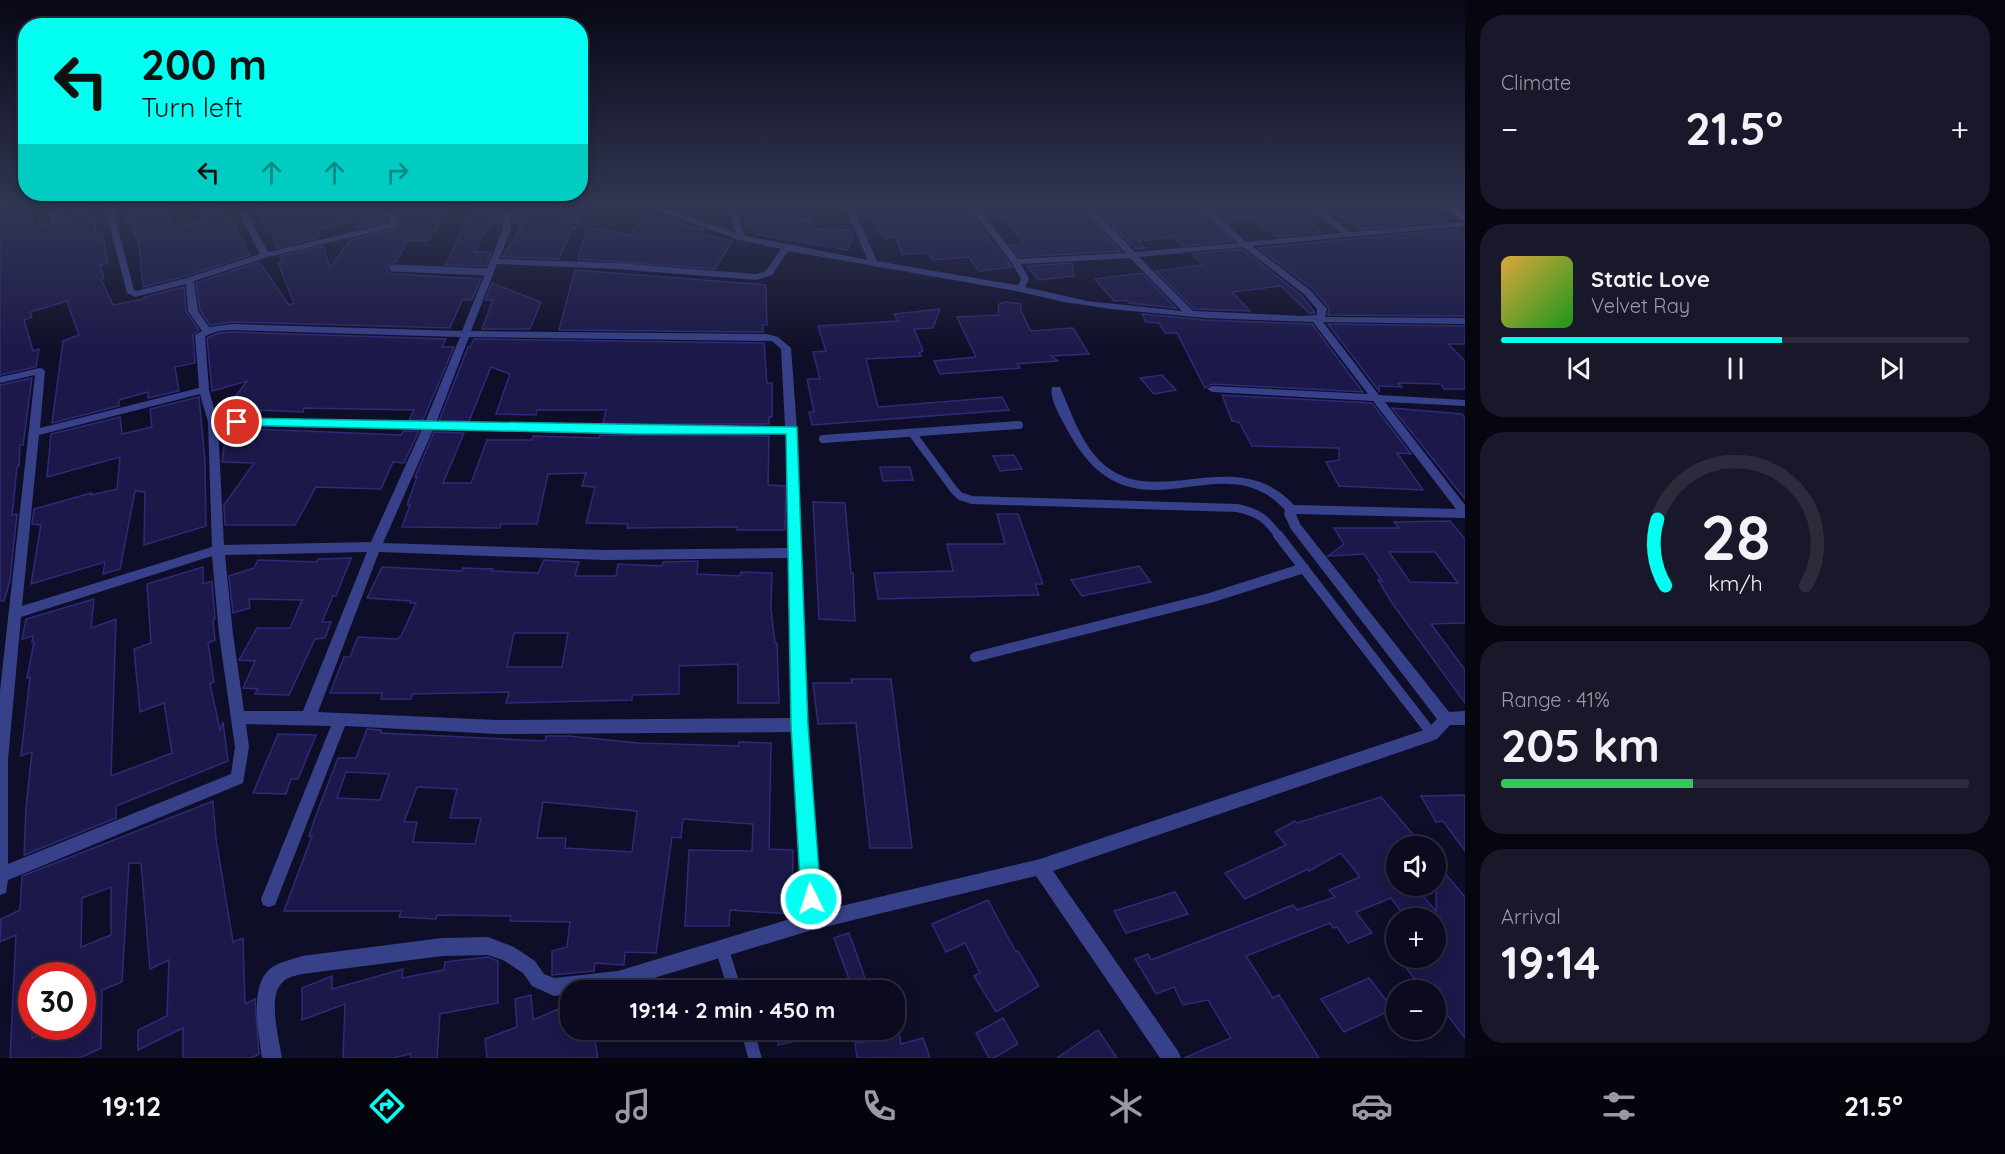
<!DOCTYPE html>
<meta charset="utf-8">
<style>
:root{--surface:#0b0a1e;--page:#19182b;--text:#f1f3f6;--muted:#9a9aa4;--line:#2b2b3c;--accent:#02fff2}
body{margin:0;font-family:Quicksand,sans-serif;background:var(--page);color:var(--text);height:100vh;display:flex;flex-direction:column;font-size:22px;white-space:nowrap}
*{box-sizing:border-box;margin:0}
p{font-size:20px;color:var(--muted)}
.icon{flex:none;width:33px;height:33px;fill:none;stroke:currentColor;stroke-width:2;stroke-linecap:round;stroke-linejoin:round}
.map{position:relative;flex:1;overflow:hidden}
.side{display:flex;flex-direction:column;gap:15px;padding:15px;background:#060610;width:540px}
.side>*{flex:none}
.top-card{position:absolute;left:18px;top:18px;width:570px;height:183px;border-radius:24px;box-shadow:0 3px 15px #0003,0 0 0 2px var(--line);background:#02fff2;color:#111;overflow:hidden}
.tools{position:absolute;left:1386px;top:836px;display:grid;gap:12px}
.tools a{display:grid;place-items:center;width:60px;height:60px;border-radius:50%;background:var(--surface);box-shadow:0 3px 15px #0003,0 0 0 2px var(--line);font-size:30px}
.speed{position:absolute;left:18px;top:962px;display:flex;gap:12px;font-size:30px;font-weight:700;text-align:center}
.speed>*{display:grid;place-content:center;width:78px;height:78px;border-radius:50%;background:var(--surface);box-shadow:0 3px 15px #0003,0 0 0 2px var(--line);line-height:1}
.speed .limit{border:9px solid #d22;background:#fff;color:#111}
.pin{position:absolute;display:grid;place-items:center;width:51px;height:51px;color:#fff;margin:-26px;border:3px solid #fff;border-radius:50%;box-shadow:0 2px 6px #0007}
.me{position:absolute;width:66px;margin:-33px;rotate:356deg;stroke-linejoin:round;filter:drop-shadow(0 0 4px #0008)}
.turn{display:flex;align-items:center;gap:21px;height:126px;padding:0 24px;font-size:27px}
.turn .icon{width:78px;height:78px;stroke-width:2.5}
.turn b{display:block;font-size:42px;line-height:51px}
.lanes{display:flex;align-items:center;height:57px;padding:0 24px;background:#0003;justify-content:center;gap:30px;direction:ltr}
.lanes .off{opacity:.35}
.big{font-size:45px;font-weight:700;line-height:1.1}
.side .tile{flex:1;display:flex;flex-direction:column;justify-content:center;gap:9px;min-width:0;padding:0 21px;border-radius:24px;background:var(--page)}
.side .dial{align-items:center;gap:0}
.dial svg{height:156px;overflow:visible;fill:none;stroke:var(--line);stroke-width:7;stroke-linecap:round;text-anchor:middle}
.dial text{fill:var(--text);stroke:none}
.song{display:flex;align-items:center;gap:18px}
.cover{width:72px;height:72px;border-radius:9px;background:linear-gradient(135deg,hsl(40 70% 55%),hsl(120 70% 35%))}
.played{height:6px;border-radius:3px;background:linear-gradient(90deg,var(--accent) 60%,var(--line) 60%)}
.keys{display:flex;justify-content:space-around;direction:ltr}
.heat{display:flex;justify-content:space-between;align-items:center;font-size:33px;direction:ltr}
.charge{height:9px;border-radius:4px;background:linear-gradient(90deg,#34c759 41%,var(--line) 0)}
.trip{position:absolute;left:560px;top:980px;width:345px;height:60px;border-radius:24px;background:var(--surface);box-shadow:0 3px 15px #0003,0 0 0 2px var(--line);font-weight:700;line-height:60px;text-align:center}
.tab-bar{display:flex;height:96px;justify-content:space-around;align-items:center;background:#04040c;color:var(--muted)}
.tab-bar .icon{width:42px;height:42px}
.tab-bar .on{color:var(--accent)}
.tab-bar b{font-size:27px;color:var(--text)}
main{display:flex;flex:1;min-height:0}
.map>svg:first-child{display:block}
.building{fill:#1c194a;stroke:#2e2a78;stroke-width:1.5;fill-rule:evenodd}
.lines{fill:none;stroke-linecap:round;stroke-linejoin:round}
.service-far3{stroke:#37418a;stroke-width:7}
.service-far2{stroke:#37418a;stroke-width:8}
.service-far1{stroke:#37418a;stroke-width:10}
.service{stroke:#37418a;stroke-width:13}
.minor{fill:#37418a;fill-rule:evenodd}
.primary{fill:#aa5dff;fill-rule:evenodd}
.route{fill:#02fff2;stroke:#01a69d;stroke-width:1.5}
</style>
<main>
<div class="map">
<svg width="1465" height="1058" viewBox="0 0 1465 1058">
<rect width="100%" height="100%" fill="#0f0e28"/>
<g class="building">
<polygon points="28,205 22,217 34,215 31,227 68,221 67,208 70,205 92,205 96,233 102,232 108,263 100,265 104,278 101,279 113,305 144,299 144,297 184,287 186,311 199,330 193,335 195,363 175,367 179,391 148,398 148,392 119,400 119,406 52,423 63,341 79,335 67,301 30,312 32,317 24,320 33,351 39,349 36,367 0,375 0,209"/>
<polygon points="123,205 164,205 174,228 203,220 199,205 221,205 237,229 235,229 250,255 186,276 143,287 139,244 130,221 127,222"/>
<polygon points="255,205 374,205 387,221 359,228 368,216 318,230 320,237 277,248 271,231 267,232"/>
<polygon points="388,205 450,205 428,241 408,241 395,262 390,263 387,268 388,273 393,274 481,279 472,300 462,300 450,328 233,322 210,325 200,310 196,283 256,263 260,263 289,305 294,303 278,263 283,263 280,256 323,246 330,268 350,240 393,230 399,225 398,215"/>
<polygon points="475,205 491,205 501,218 501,222 491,222 474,252 491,252 486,266 445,265"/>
<polygon points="504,205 551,205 550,210 583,211 575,229 572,228 559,259 502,257 522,227 518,227 521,222 513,222 513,216"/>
<polygon points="744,205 784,205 786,209 790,208 795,220 812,220 813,229 852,230 852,238 848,250 755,234 745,214 747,214"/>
<polygon points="865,205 966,205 994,246 996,246 1012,267 979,271 969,257 933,260 928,253 902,254 896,237 885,238 882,233 879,233"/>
<polygon points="979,205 1078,205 1121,251 1019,257 1010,245 1024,244 1005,218 989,218"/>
<polygon points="1092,205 1195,205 1233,241 1183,246 1174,237 1138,241 1145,248 1136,249"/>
<polygon points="1210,205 1304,205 1316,215 1303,217 1321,233 1277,237 1254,219 1227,221"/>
<polygon points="1319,205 1422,205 1445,221 1361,229 1326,206 1326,211"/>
<polygon points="648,215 703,230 700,234 732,241 715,269 578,259 587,227 630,235"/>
<polygon points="1456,229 1465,235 1465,316 1328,315 1329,308 1312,288 1258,248"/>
<polygon points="1242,249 1302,296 1315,313 1309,313 1281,286 1232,292 1250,311 1194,309 1156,271 1203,265 1192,254"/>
<polygon points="1072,263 1074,276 1038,280 1027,266"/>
<polygon points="575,270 766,285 767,325 763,325 763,332 559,330"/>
<polygon points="1142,273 1176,308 1129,303 1127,300 1114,301 1095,279"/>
<polygon points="492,283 541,302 530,329 482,329 493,300 485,300"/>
<polygon points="1006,302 1021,304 1021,311 1031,331 1073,328 1089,354 1051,356 1058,361 1017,364 1020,368 940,374 934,361 976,357 957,317 998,315 999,304"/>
<polygon points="940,309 933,328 914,329 923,351 919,353 921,356 866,359 878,407 1002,397 1009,410 812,425 809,412 814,412 807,379 820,379 813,352 826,351 818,326 898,321 894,314"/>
<polygon points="1142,314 1206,320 1312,324 1363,392 1212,384 1205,388 1177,333 1165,333 1159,323 1146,322"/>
<polygon points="1328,324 1465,326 1465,344 1448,344 1465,361 1465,389 1444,389 1441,384 1398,383 1402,387 1379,386 1379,391"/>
<polygon points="233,332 446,339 442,347 454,347 423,420 409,420 414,410 304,408 303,412 226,409 247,381 212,391 207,338 218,333"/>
<polygon points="474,339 764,343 767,383 772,383 772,417 769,417 769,424 639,424 603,423 606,410 537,410 536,415 496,414 510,374 491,367 469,421 439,421 468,347 470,347"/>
<polygon points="1162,375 1176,390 1154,394 1140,378"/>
<polygon points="32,378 23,445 20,445 19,466 17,467 12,515 17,514 10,580 4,601 0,601 0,385"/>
<polygon points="1222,395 1372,403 1411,454 1397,453 1423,490 1339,486 1326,462 1339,460 1339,448 1252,446 1239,422 1232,421"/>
<polygon points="199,397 205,461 206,526 144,545 145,492 135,491 120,569 103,574 105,562 31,584 41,525 32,524 34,509 91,493 91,495 117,489 120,457 47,477 51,434 120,417 122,434 152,427 150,409"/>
<polygon points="1392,408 1462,414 1465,418 1465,499"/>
<polygon points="251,429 401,435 403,431 419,431 404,463 393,462 381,489 316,487 295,525 225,525 224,505 254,463 222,462 226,433"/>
<polygon points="434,432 464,433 443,483 471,483 487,440 532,440 533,436 599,438 600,435 769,436 768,485 786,486 785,530 737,530 737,527 627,528 628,524 586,523 595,487 582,486 586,473 548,474 537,524 501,524 500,528 402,527 410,505 407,505 417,477 415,477"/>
<polygon points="1014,455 1022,469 1000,471 993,456"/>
<polygon points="880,467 910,467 913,480 883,481"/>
<polygon points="813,502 845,503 851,573 853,573 855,621 819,619"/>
<polygon points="997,514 1018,514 1043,584 1035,584 1039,595 878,599 874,573 953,571 947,544 1005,544"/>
<path d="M1450 521 1465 539V623L1431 624 1465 670V703L1392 603 1378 580 1382 581 1364 554 1328 556 1344 544 1334 528H1399L1394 522ZM1389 552H1435L1458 583 1410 582Z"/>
<polygon points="351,558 336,596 333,596 322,622 331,622 325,638 315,639 289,695 255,694 258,689 243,688 255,661 239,660 257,628 290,628 302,600 249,599 250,608 233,613 229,576 254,568 258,560 317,562 318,559"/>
<path d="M544 560 579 562 575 576H616L618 564 662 566 663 562 698 561 697 574 740 576 741 572 772 573 771 609 775 643H777L779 703H738V664L679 666V694L632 695V700L506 703 509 692 412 694 411 699H381L382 693H330L344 657H350L358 637 397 639 401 636 416 603H410L411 601 367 598 382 567 462 571 463 568 493 569 492 571 538 573ZM514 633H568L562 667H507Z"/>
<polygon points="1139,566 1151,582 1082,596 1071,580"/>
<polygon points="203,567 203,584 212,581 215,619 213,620 215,640 208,643 214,682 210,684 220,730 223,722 228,761 116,806 116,818 24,855 26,808 32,752 21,756 30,677 27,678 34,642 32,642 33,636 22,639 26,619 94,599 91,628 116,619 111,776 172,753 164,703 140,712 134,649 151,643 147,584"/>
<polygon points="851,679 891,679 912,848 870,848 856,723 818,724 813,683 852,683"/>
<path d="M367 729 381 730V733L545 741 546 736H568L639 743 738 746 739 742 771 743 769 849 793 850 792 914 730 910 729 926H685L689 850 752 851 753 824 683 819 681 838 672 837 656 953 625 952 624 965 595 963 594 971 552 975V951L567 947 570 922 510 921 511 916 437 915 436 919 399 917 401 911H284L312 836H309L315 818 338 758H356ZM346 772 389 774 380 800 337 798ZM417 787 457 789 450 818H481L475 844 413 842 417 822H404ZM543 802 637 811 632 852 565 848 566 838H537Z"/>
<polygon points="278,734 316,735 298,779 291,779 286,794 253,793"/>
<polygon points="1465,795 1465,851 1443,821 1436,822 1421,796"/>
<polygon points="1381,797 1423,846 1396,846 1396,885 1422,885 1416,888 1436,911 1436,876 1445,873 1465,897 1465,1038 1436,1000 1436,990 1423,990 1398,957 1436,957 1436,918 1406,918 1391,898 1356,912 1372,933 1348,943 1337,927 1333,928 1330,923 1246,956 1273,998 1279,995 1319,1058 1184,1058 1231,1038 1208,1000 1183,1005 1174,987 1156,994 1135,959 1148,954 1151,960 1293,905 1297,910 1335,897 1329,890 1360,877 1341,853 1309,871 1308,869 1245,899 1225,873 1286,845 1275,832 1295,821 1297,823"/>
<path d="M213 801 216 839 233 942 243 938 245 1004 255 999 259 1054 251 1058H183V1028L138 1050V1030L167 1016 169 960 150 969 141 863H129L122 982 102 990 101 1048 80 1058H10L16 935 0 942 1 919 20 910 22 876ZM111 887V935L81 947 82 898ZM32 975H82V1026H59L32 1038Z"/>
<polygon points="1175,892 1188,914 1126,933 1114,911"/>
<polygon points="988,900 1016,952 1018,951 1039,986 996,1012 974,976 980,973 965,943 946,952 932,924"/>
<polygon points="849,933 857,955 869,990 853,990 834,938"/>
<polygon points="488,957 498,961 498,1003 440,1014 437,1058 411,1058 410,1054 393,1058 343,1058 345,1004 302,1020 302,988 332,976 332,989 403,969 402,978 444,970 445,962"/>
<polygon points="1369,978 1393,1009 1344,1032 1321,999"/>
<polygon points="531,995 533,1020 570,1004 570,1029 593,1029 598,1058 487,1058 485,1039 517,1027 515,999"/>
<polygon points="1003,1018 1018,1044 994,1058 989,1058 976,1033"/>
<polygon points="777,1029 820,1029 821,1035 778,1045"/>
<polygon points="872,1029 898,1029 901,1044 923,1038 930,1058 857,1058 855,1043 875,1041"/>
<polygon points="1098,1030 1117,1058 1057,1058"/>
</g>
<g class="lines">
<polyline class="service-far3" points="393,268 489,272"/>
<g class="service-far2">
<path d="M912 433 954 490 960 496 972 500 1237 508C1260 513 1265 518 1280 537"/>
<polyline points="823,439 1019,425"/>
</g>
<g class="service-far1">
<polyline points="1278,535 1432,734"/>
<polyline points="975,657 1210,598 1304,568"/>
</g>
<g class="service">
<polyline points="722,949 735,990"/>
<polyline points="747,1029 755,1058"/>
</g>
<g class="minor">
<polygon points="59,205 68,205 58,213 56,221 50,221 50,212"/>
<path d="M104 205H112L134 290 136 291 187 278 260 254 235 205H243L268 252 386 224 390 222 389 219 376 205H385L396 216 398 223 392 228 268 257 194 281 198 311 209 327 233 324 462 331 503 229V217L493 205H501L511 217V229L499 259 617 263 756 274 766 271 781 249 739 240 641 205H653L736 233 726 205H734L745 236 868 260 844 205H852L877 261 1016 285 1019 284 1021 279 1012 263 968 205H976L1018 259 1126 253 1080 205H1089L1135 252 1238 243 1197 205H1206L1246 242 1342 233 1306 205H1315L1351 232 1465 222V226L1252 246 1310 290 1327 309 1325 317 1465 318V324L1323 322 1379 395 1465 400V406L1385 402 1465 505V518L1296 514 1300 524 1449 712 1465 711V725H1450L1437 739 1432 741 1053 871 1178 1051 1181 1058H1160L1036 876 812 930 618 989 570 990V994L554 996 532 986 523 973 503 960 488 955 442 956 302 974C294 976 286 977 281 984 268 998 279 1040 282 1058H262C259 1033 248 986 271 968 281 961 291 960 302 956L442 938 488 937 514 947 535 961 544 974 554 978 618 971 803 915 792 732 497 734 345 726 275 905 269 907 263 905 261 899 331 726 246 724 249 747 243 783 8 880 6 893 0 895V691L35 375 0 383V377L40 368 43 369 45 371 40 428 199 388 195 335 202 331 188 311 186 284 135 297 127 293ZM1243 247 1304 294 1317 309V315L1303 316 1193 311 1139 257ZM788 251 1016 291 1064 302 1111 309 1206 318 1313 322 1368 394 1212 386 1207 389 1212 392 1373 401 1456 509 1294 505C1234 440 1152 516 1098 459 1079 438 1071 412 1060 387H1052C1049 400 1063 421 1069 433 1134 550 1220 438 1285 510L1284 514 1291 529 1437 719 1427 729 1040 859 820 911 806 725 797 430 791 348 778 337 767 334 471 331 497 264 617 269 756 280 772 275ZM1130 258 1182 311 1087 301 1025 287 1029 279 1021 264ZM233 330 460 337 425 422 217 419 209 390 205 336 218 331ZM469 337 772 341 781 349 785 426H639L436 423ZM200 394 208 422 212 547 22 606 39 435ZM218 426 422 429 371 542 224 545ZM433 430 639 434H786L790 548 605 550 383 543ZM367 552 303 711H244L233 634 225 555ZM379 552 605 560 790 558 792 718 497 720 318 712ZM212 556 219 634 235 747 231 774 8 864V760L21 617Z"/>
</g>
<polygon class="primary" points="1439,205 1452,205 1465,213 1465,221"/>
</g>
<linearGradient id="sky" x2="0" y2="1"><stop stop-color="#080816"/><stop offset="0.58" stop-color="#313653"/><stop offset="1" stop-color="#313653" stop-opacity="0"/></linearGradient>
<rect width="1465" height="353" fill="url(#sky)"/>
<polygon class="route" points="237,418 797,427 808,725 821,899 818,906 811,909 804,906 801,899 791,725 786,434 639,434 233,425 231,422"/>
</svg>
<div class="tools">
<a><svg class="icon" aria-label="sound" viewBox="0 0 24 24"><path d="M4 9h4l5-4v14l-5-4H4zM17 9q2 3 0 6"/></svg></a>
<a>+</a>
<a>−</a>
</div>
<div class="speed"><div class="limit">30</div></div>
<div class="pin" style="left:237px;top:422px;background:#d93025"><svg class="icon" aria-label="arrive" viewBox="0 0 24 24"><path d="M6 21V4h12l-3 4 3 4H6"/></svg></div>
<svg class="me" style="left:811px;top:899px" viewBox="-20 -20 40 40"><circle r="17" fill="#02fff2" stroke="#fff" stroke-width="3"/><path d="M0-11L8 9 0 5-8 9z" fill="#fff"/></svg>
<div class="trip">19:14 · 2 min · 450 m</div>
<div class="top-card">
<div class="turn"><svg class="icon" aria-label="left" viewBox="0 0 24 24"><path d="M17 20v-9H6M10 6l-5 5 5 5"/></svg><div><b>200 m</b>Turn left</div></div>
<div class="lanes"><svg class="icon" aria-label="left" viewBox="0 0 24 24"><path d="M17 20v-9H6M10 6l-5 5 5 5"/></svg><svg class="icon off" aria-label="ahead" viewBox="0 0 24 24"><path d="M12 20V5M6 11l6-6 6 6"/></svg><svg class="icon off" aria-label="ahead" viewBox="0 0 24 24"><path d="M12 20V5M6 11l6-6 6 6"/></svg><svg class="icon off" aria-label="right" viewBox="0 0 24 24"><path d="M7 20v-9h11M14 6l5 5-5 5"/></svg></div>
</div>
</div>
<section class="side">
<div class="tile"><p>Climate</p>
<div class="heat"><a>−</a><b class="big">21.5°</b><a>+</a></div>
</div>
<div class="tile">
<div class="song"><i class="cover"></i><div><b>Static Love</b><p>Velvet Ray</p></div></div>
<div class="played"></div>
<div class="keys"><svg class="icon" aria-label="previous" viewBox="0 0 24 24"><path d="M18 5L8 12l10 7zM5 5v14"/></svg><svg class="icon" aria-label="pause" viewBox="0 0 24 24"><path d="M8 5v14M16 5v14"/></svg><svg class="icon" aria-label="next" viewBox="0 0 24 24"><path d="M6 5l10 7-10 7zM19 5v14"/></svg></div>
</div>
<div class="tile dial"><svg viewBox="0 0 100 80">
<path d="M14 69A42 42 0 1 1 86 69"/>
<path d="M14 69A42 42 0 0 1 10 35" stroke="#02fff2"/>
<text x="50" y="56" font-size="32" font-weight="700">28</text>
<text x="50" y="72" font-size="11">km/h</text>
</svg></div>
<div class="tile"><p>Range · 41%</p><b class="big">205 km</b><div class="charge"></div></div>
<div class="tile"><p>Arrival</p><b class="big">19:14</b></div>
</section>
</main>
<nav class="tab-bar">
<b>19:12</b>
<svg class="icon on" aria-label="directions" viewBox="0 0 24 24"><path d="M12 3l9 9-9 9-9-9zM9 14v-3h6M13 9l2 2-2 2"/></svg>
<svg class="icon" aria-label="music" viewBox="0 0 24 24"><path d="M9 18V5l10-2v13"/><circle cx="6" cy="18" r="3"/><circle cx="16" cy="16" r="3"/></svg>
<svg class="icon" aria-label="phone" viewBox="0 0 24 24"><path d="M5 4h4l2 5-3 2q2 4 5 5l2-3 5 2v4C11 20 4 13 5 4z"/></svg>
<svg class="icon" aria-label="climate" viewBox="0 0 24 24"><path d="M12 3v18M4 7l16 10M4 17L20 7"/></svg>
<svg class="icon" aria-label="car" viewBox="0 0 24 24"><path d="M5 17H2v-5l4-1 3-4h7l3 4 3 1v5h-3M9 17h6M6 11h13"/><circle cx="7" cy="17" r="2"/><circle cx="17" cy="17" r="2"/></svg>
<svg class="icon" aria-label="filters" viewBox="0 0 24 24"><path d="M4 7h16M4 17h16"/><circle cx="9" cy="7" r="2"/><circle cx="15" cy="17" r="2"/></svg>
<b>21.5°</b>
</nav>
